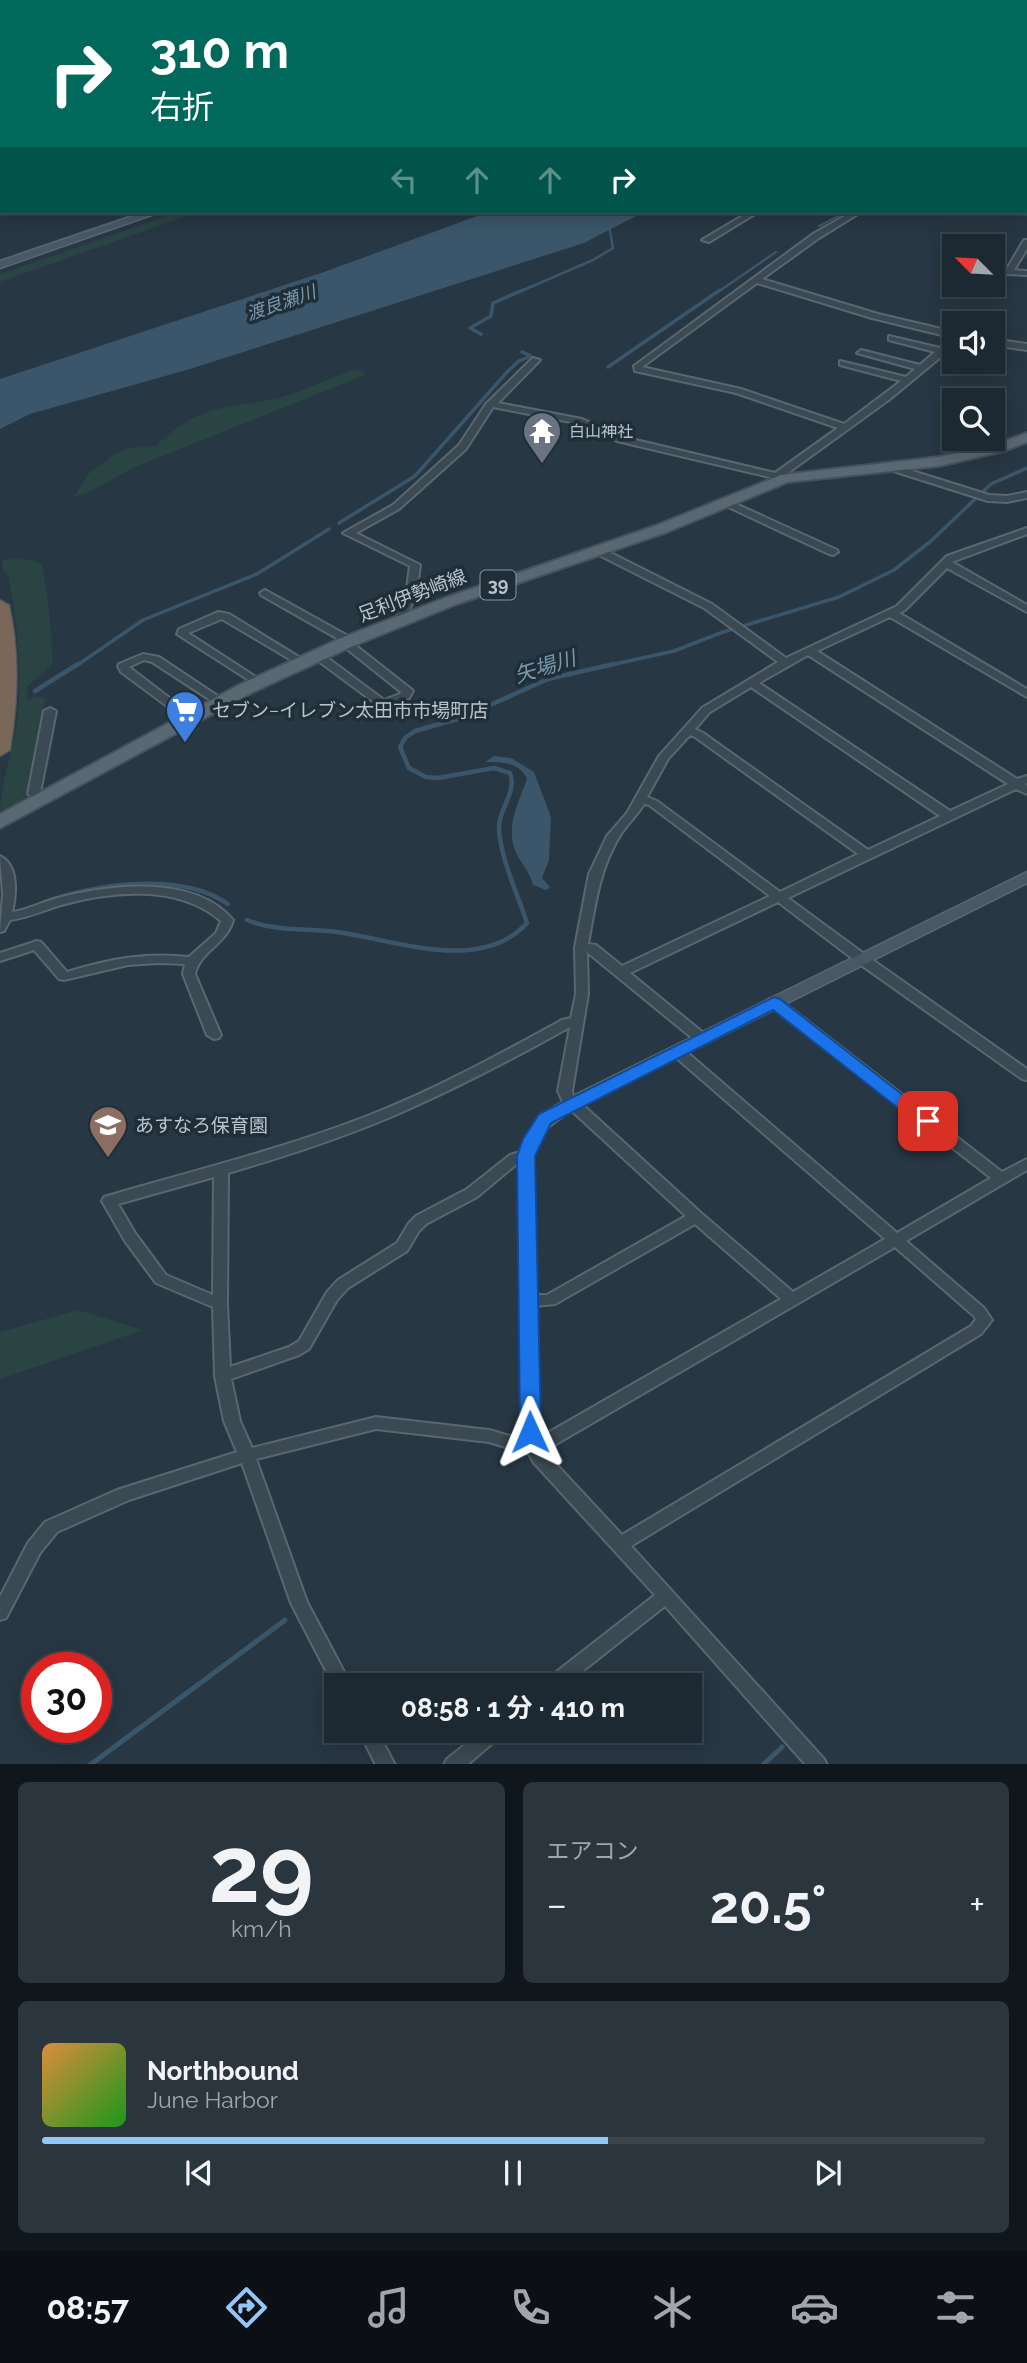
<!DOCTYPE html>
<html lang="ja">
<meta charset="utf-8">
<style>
:root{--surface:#1d2932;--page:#2a353e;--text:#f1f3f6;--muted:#a0a6ac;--line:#3b454d;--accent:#92c8f9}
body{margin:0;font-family:Raleway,"Noto Sans JP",sans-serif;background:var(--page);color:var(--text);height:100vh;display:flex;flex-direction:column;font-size:26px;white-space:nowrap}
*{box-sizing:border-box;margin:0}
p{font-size:23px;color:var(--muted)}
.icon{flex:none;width:38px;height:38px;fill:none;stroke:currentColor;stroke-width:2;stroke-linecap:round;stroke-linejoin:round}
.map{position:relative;height:1764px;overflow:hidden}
.drawer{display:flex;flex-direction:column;gap:18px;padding:18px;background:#10171c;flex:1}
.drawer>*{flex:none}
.banner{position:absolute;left:0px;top:0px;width:1027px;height:214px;box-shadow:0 4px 18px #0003,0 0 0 2px var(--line);background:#00695c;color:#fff;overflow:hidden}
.needle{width:46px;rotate:294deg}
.buttons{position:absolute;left:942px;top:234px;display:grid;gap:14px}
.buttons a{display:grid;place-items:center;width:63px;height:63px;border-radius:0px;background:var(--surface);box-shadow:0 4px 18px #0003,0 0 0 2px var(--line);font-size:35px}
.speed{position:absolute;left:21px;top:1652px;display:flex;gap:14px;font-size:35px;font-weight:700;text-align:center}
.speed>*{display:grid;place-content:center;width:91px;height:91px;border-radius:50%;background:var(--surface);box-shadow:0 4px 18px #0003,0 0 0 2px var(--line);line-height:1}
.speed .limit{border:10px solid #d22;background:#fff;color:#111}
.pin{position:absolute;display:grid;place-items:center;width:60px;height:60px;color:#fff;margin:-30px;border-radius:14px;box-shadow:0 4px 10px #0006}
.me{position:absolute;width:77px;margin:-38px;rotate:359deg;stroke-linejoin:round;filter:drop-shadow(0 0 5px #0008)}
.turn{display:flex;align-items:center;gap:24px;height:147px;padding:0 35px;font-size:32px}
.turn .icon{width:91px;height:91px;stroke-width:2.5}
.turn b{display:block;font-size:49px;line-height:60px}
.lanes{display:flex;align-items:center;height:66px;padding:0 35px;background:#0003;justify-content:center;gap:35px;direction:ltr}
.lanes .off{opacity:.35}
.big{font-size:52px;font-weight:700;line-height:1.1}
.drawer .card{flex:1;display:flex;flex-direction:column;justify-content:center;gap:10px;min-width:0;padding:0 24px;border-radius:10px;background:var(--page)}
.drawer .dial{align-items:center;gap:0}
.dial b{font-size:91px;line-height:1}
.song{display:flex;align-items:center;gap:21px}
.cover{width:84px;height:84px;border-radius:10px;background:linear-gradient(135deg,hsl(30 70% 55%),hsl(120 70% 35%))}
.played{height:7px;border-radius:4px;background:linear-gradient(90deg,var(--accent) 60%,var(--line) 60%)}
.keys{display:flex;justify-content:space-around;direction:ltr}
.heat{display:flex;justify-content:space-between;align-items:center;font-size:38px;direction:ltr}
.drawer .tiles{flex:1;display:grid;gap:18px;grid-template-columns:1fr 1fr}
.card:last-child{grid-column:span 2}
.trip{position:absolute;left:324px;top:1673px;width:378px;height:70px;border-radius:0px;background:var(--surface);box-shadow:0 4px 18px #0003,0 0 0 2px var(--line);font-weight:700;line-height:70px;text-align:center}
.menu{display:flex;height:112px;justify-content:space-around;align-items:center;background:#0c1014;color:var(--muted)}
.menu .icon{width:49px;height:49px}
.menu .on{color:var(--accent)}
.menu b{font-size:32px;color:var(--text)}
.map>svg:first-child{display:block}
.green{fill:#294443}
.water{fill:#3b566a}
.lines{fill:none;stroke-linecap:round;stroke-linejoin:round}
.stream-far3{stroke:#3b566a;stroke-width:2.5}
.stream-far2{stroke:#3b566a;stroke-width:3.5}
.stream-far1{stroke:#3b566a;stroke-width:4.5}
.stream{stroke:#3b566a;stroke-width:5}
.street-casing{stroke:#5a6670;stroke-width:4}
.secondary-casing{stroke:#5a6670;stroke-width:3}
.primary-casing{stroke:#45525c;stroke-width:4}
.highway-casing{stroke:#46535d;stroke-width:3}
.street{fill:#3b4953;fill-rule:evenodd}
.secondary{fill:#495866;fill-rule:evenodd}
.primary{fill:#5a6873;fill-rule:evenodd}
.highway{fill:#796758;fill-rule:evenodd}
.rail-casing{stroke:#5e6d7a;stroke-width:4.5}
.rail{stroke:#202e38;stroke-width:2.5;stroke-dasharray:8;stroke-linecap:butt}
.route{fill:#1a73e8;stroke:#114b97;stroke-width:2}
.labels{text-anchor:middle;stroke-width:7;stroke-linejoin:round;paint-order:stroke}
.far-poi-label{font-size:16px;fill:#b9c3cd;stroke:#202e38;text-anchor:start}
.far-water-label{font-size:18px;font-style:italic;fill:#7998af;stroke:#202e38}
.shield{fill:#202e38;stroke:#8b96a0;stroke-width:2}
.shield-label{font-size:18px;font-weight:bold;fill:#b9c3cd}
.street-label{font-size:19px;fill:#b9c3cd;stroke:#202e38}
.poi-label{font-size:19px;fill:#b9c3cd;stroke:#202e38;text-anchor:start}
.water-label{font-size:21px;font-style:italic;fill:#7998af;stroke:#202e38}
</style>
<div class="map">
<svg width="1027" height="1765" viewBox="0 0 1027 1765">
<rect width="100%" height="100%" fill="#273743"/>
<g class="green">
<polygon points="178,212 230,212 187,216 0,282 0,274"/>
<path d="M351 370 363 371 365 375 132 468 94 490 74 497 89 473 116 453 130 448 156 446C194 408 220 408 269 400 296 395 325 380 351 370Z"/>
<path d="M15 558 36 561 42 565 48 600 53 663 27 687V701L36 696 45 698 41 734 25 799 0 814C0 780 15 748 18 714 22 667 17 620 8 575L3 570 2 560Z"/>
<polygon points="78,1310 143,1330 0,1379 0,1332"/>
</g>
<g class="water">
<polygon points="488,212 644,212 584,243 190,369 30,414 0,429 0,379 324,272"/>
<path d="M494 756 511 758 534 772 551 817 549 860 542 878 550 887 546 890 533 885C530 872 523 866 517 855 504 829 518 804 527 779 520 762 501 762 485 762Z"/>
</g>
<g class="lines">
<g class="stream-far3">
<polyline points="3,2 10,0"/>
<polyline points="819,226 846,212"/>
<polyline points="17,255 142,212"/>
<polyline points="519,292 593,260 613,248 609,225"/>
<polyline points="718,292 776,252"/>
</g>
<g class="stream-far2">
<polyline points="481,334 470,328 491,316 493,303 523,290"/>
<polyline points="608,367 720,290"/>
<polyline points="339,523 415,476 508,371 519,361 531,356 522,352"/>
<polyline points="76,666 143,620 257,574 329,529"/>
<polyline points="606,666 674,651 723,632 839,597 894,570 931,541 991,484 1027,468"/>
</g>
<g class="stream-far1">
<polyline points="35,691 78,664"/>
<path d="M34 907C85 884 180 870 228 904"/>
<path d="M247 920C276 932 307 928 337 932 395 940 481 974 527 923 518 895 499 855 499 826 500 808 517 791 510 773L494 768 438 778 426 777 409 768 400 747 405 738 415 731 461 718 548 679 614 664"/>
</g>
<g class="stream">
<polyline points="90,1765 285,1620"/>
<polyline points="763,1765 782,1747"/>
</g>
<defs>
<g id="street">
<polygon points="0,0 4,0 1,2"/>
<polygon points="32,0 42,0 30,2"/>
<polygon points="277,0 285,0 275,2"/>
<polygon points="0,43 2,43 0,48"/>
<rect x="1026" y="70" width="1" height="4"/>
<rect x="0" y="116" width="2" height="4"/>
<rect x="1026" y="121" width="1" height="4"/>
<rect x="0" y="140" width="2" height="4"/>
<polygon points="749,212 758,212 709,242 702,240"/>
<polygon points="852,212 861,212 819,238 762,279 878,314 954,332 954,338 872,318 757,283 642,367 741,389 844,424 901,381 840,365 840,361 906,377 915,369 857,353 861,350 920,365 935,352 889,340 889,336 940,348 954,338 954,346 890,399 785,475 791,478 786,481 617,441 576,423 493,407 466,449 399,509 356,533 420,565 416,595 407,615 410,619 405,622 401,621 397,615 406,595 410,566 343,533 393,505 459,445 486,404 533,358 540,360 498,403 582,419 623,437 775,473 838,428 736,393 635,371 634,366 813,234"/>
<polygon points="1024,240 1027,240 1027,249 1014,270 1027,271 1027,275 1006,274 1005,272"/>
<polygon points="982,316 986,319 982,324 972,324"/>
<polygon points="992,339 1027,344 1027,350 992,345"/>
<polygon points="890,464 989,495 1007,496 1027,492 1027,498 1007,502 988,501 887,469 885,467"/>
<polygon points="725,499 837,550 838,552 833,555 829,554 722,504 722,500"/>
<path d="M1027 528V534L952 562 1027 605V612L947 568 905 610 899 613 1027 689V697L890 617 817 651 1017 779 1027 776V783L1025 784 1027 786V794L1016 789 788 898 867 956 1027 1069V1080L1022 1079 857 962 778 902 630 973 707 1036 709 1039 707 1042H697L587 952 588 994 572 1091 573 1096 701 1213 793 1292 885 1239 672 1054 670 1051 672 1048H682L897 1233 991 1178 769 1005 767 1002 769 999H779L1002 1172 1027 1159V1170L906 1241 984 1308 992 1320 981 1334 631 1546 824 1759 827 1765H806L665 1606 565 1685H543L546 1680 655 1595 534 1463 529 1454 489 1442 376 1429 256 1459 307 1602 351 1685H336V1690L291 1603 242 1463 129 1500 57 1532 40 1553 6 1618 0 1620V1597L28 1543 45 1522 117 1490 237 1452 224 1421 215 1376 213 1307 156 1283 125 1241 102 1201 104 1197C193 1171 283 1149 370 1115 437 1089 500 1054 562 1020L571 1018 576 994 575 947 589 874 607 836 627 813 659 756 702 708 778 662 704 608 595 553V549H603L712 604 786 658 897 606 947 556ZM808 655 1008 784 950 811 759 683ZM751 687 940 816 868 850 703 733 695 729 710 712ZM690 735 695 737 858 854 780 892 657 801 647 797 668 759ZM644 804 649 805 770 896 622 966 596 945 588 944C595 907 599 871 618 839 625 826 636 817 644 804ZM570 1027 558 1091 563 1102C541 1114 529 1129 520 1152L510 1155 467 1189 416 1216 409 1223 397 1243 338 1280 327 1292 299 1341 289 1347 230 1367 227 1304 228 1173C290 1155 352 1135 411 1108 465 1084 518 1056 570 1027ZM571 1110 686 1216 547 1295H535L533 1156 547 1128ZM519 1162 522 1432 524 1440 489 1430 376 1417 252 1448 240 1421 231 1379 299 1355 309 1349 337 1300 348 1288 407 1251 419 1231 426 1224 477 1197ZM214 1177 213 1295 166 1275 135 1233 118 1204ZM695 1224 781 1299 539 1438 536 1306 555 1304ZM895 1247 974 1316 976 1319 971 1326 622 1535 544 1451Z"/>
<polygon points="265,590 348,636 355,645 411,689 413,691 409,698 387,706 379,706 313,657 312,655 313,653 321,653 384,700 400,694 401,692 347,649 340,640 261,595 260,593"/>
<polygon points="218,612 229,614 307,662 302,665 298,664 222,619 188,633 262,681 263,683 258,686 177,634 179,629"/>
<polygon points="143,654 159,657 228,703 222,706 218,705 152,662 144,660 129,667 197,719 191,722 187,721 121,672 118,666 119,664"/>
<polygon points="50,708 56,711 40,793 48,800 42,804 28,794 44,711"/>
<path d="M0 856C19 865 16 895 12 912 27 910 40 903 54 899 106 885 194 873 233 920 227 944 200 951 195 974L221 1035 219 1038 214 1039 207 1035 183 974 185 964 159 963 128 965 64 980 59 979 34 950 0 961V953L37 941 41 942 67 972C108 959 147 952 189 957L216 933 221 921C178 884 112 891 61 905 44 910 28 918 10 920L4 931 0 932 3 894Z"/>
<polygon points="359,1731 377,1731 395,1765 376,1765"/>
<polygon points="482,1731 504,1731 501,1736 467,1765 444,1765 447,1759"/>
</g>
<g id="secondary">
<rect x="419" y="0" width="8" height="2"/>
<polygon points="677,0 688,0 675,2"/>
<polygon points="146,212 160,212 0,268 0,261"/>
<polygon points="1027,872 1027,883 577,1108 565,1108 562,1104 565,1100"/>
</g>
<g id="primary">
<polygon points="296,0 310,0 295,2"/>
<rect x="0" y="72" width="2" height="6"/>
<polygon points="1027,433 1027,442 1004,451 939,466 788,482 667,532 457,604 353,646 253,692 0,828 0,814 241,684 341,638 445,598 655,526 781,475 939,457 993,445"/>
</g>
<path id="highway" d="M0 600 9 605C20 654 18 701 10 750L0 756Z"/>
</defs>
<use href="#street" class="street-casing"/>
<use href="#secondary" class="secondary-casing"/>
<use href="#primary" class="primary-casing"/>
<use href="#highway" class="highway-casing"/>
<use href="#street" class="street"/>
<use href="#secondary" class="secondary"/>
<use href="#primary" class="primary"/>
<use href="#highway" class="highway"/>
<defs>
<polyline id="rail" points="17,2 23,0"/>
</defs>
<use href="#rail" class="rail-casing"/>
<use href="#rail" class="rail"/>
</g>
<polygon class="route" points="774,997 780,999 936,1121 934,1126 921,1126 773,1010 551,1123 535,1156 541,1432 538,1437 530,1440 523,1437 520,1432 517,1156 523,1139 539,1114"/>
<defs>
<symbol id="temple-pin" viewBox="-11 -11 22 30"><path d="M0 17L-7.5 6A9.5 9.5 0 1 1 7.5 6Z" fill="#6b7280" stroke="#202e38"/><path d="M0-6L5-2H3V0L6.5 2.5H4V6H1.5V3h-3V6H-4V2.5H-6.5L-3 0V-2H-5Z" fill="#fff"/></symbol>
<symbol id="supermarket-pin" viewBox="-11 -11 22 30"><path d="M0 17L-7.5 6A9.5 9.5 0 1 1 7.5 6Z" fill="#3f7fe0" stroke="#202e38"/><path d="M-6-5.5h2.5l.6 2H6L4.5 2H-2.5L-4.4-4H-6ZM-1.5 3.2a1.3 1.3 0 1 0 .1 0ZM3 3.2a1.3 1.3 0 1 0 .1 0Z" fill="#fff"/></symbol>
<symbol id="school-pin" viewBox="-11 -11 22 30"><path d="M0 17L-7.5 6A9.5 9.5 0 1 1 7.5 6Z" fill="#8d6e63" stroke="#202e38"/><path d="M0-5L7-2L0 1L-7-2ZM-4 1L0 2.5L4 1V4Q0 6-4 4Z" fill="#fff"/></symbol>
</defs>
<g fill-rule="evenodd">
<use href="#temple-pin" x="520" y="409" width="44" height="60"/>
<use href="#supermarket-pin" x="163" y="688" width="44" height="60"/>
<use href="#school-pin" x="86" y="1103" width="44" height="60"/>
</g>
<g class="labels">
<g class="far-poi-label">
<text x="569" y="437">白山神社</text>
</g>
<g class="far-water-label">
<text transform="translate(281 303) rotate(-19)" y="6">渡良瀬川</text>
</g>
<rect class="shield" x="480.5" y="570.5" width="35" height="29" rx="5"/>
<g class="shield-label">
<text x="498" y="591">39</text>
</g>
<g class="street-label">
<text transform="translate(412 595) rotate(-21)" y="7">足利伊勢崎線</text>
</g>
<g class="poi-label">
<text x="212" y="717">セブン−イレブン太田市市場町店</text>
<text x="135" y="1132">あすなろ保育園</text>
</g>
<g class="water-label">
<text transform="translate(545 667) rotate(-17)" y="7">矢場川</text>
</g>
</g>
</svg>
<div class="buttons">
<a><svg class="needle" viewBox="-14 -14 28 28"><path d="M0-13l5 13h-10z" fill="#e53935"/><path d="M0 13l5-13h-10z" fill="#a0a6ac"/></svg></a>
<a><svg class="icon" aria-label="sound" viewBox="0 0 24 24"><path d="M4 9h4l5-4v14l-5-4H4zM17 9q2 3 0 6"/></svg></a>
<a><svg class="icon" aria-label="search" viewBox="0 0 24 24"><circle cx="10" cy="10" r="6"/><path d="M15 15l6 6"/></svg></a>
</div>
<div class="speed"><div class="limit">30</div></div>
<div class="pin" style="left:928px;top:1121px;background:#d93025"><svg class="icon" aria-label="arrive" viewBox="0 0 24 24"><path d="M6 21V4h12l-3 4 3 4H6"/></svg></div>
<svg class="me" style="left:530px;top:1432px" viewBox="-20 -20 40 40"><path d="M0-17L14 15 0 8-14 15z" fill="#1a73e8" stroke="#fff" stroke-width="4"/></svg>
<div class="trip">08:58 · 1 分 · 410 m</div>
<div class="banner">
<div class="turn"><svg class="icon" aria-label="right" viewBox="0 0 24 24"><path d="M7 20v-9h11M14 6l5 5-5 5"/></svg><div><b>310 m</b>右折</div></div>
<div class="lanes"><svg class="icon off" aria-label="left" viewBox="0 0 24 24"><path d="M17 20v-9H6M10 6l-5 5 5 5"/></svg><svg class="icon off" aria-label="ahead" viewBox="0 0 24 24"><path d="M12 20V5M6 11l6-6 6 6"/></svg><svg class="icon off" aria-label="ahead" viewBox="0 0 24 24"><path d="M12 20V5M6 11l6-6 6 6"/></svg><svg class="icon" aria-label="right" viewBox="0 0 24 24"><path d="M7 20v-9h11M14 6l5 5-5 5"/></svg></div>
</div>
</div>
<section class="drawer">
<div class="tiles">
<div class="card dial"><b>29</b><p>km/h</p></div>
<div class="card"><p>エアコン</p>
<div class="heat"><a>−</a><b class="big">20.5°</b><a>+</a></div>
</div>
<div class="card">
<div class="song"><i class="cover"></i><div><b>Northbound</b><p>June Harbor</p></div></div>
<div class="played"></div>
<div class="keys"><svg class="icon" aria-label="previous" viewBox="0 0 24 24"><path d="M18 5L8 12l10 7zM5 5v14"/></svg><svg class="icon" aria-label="pause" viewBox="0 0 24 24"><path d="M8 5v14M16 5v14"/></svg><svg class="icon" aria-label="next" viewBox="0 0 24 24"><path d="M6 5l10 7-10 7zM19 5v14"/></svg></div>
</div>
</div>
</section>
<nav class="menu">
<b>08:57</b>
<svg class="icon on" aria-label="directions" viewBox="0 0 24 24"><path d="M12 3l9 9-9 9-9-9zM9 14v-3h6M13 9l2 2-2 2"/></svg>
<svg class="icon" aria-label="music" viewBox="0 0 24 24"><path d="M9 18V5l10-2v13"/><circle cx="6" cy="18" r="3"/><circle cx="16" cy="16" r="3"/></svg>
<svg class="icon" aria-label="phone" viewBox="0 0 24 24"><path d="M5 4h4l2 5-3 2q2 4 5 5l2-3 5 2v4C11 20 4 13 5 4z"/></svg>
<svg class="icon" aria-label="climate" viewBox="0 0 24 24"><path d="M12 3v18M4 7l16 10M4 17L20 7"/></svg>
<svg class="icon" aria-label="car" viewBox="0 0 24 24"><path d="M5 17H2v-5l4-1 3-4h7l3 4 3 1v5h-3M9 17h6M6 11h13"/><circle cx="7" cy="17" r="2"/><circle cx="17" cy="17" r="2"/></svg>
<svg class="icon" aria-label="filters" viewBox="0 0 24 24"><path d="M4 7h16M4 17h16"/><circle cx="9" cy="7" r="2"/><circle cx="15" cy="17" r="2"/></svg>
</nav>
